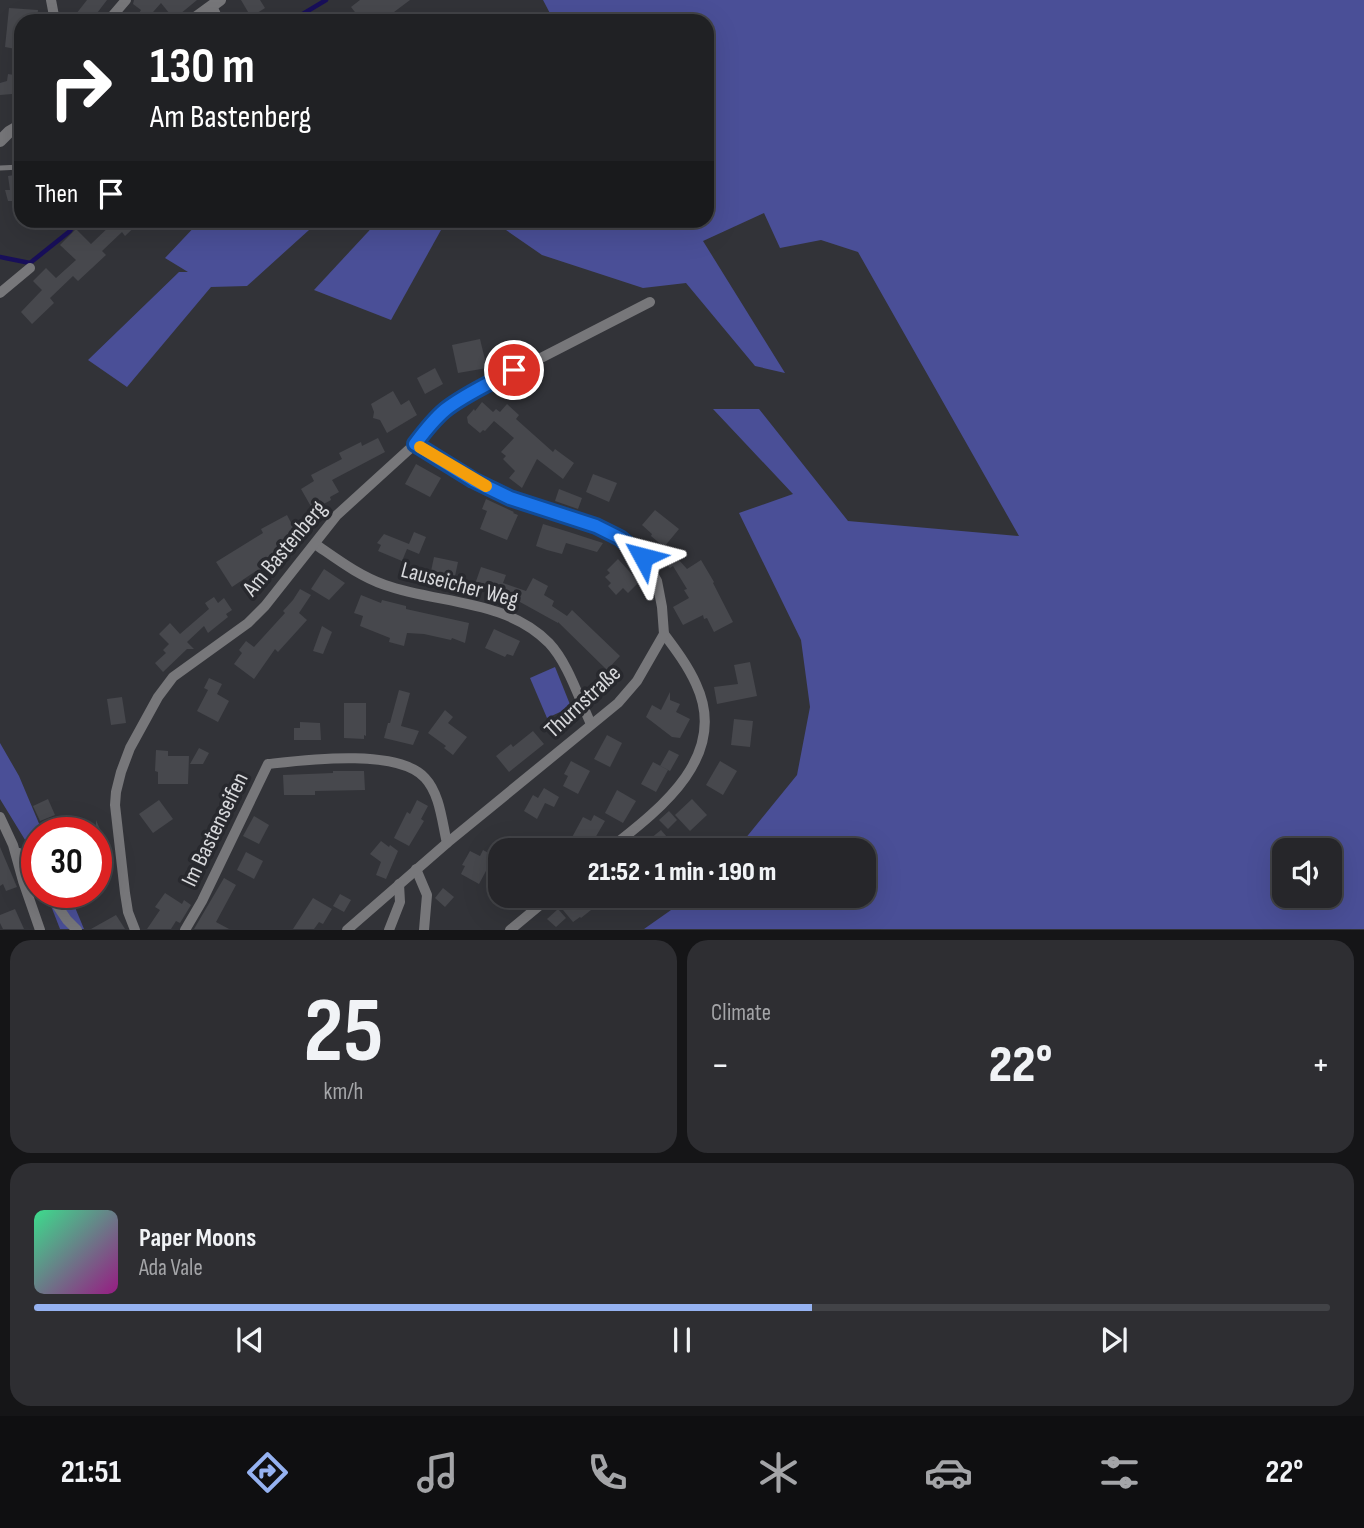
<!DOCTYPE html>
<meta charset="utf-8">
<style>
:root{--surface:#26262a;--page:#2e2e32;--text:#f1f3f6;--muted:#a4a5a8;--line:#424347;--accent:#95b2f1}
body{margin:0;font-family:"Sofia Sans Condensed",sans-serif;background:var(--page);color:var(--text);height:100vh;display:flex;flex-direction:column;font-size:26px;white-space:nowrap}
*{box-sizing:border-box;margin:0}
p{font-size:23px;color:var(--muted)}
.icon{flex:none;width:38px;height:38px;fill:none;stroke:currentColor;stroke-width:2;stroke-linecap:round;stroke-linejoin:round}
.map{position:relative;height:930px;overflow:hidden}
.drawer{display:flex;flex-direction:column;gap:10px;padding:10px;background:#151517;flex:1}
.drawer>*{flex:none}
.top-card{position:absolute;left:14px;top:14px;width:700px;height:214px;border-radius:21px;box-shadow:0 7px 28px #0002,0 0 0 2px var(--line);background:#202124;color:#fff;overflow:hidden}
.fabs{position:absolute;left:1272px;top:838px;display:grid;gap:14px}
.fabs a{display:grid;place-items:center;width:70px;height:70px;border-radius:14px;background:var(--surface);box-shadow:0 7px 28px #0002,0 0 0 2px var(--line);font-size:35px}
.speed{position:absolute;left:21px;top:817px;display:flex;gap:14px;font-size:35px;font-weight:700;text-align:center}
.speed>*{display:grid;place-content:center;width:91px;height:91px;border-radius:50%;background:var(--surface);box-shadow:0 7px 28px #0002,0 0 0 2px var(--line);line-height:1}
.speed .limit{border:10px solid #d22;background:#fff;color:#111}
.pin{position:absolute;display:grid;place-items:center;width:60px;height:60px;color:#fff;margin:-30px;border:4px solid #fff;border-radius:50%;box-shadow:0 2px 7px #0007}
.me{position:absolute;width:77px;margin:-38px;rotate:308deg;stroke-linejoin:round;filter:drop-shadow(0 0 5px #0008)}
.turn{display:flex;align-items:center;gap:24px;height:147px;padding:0 21px;font-size:32px}
.turn .icon{width:91px;height:91px;stroke-width:2.5}
.turn b{display:block;font-size:49px;line-height:60px}
.then{display:flex;align-items:center;height:66px;padding:0 21px;background:#0003;gap:14px;font-size:26px}
.big{font-size:52px;font-weight:800;line-height:1.1}
.drawer .card{flex:1;display:flex;flex-direction:column;justify-content:center;gap:10px;min-width:0;padding:0 24px;border-radius:21px;background:var(--page)}
.drawer .dial{align-items:center;gap:0}
.dial b{font-size:91px;line-height:1}
.song{display:flex;align-items:center;gap:21px}
.cover{width:84px;height:84px;border-radius:10px;background:linear-gradient(135deg,hsl(150 70% 55%),hsl(310 70% 35%))}
.played{height:7px;border-radius:4px;background:linear-gradient(90deg,var(--accent) 60%,var(--line) 60%)}
.keys{display:flex;justify-content:space-around;direction:ltr}
.heat{display:flex;justify-content:space-between;align-items:center;font-size:38px;direction:ltr}
.drawer .tiles{flex:1;display:grid;gap:10px;grid-template-columns:1fr 1fr}
.card:last-child{grid-column:span 2}
.trip{position:absolute;left:488px;top:838px;width:388px;height:70px;border-radius:21px;background:var(--surface);box-shadow:0 7px 28px #0002,0 0 0 2px var(--line);font-weight:800;line-height:70px;text-align:center}
.dock{display:flex;height:112px;justify-content:space-around;align-items:center;background:#0f0f11;color:var(--muted)}
.dock .icon{width:49px;height:49px}
.dock .selected{color:var(--accent)}
.dock b{font-size:32px;color:var(--text)}
.map>svg:first-child{display:block}
.green{fill:#4a4f97;fill-rule:evenodd}
.lines{fill:none;stroke-linecap:round;stroke-linejoin:round}
.stream{stroke:#180f5a;stroke-width:4.5}
.building{fill:#47484d}
.service{stroke:#77777a;stroke-width:5}
.minor{stroke:#77777a;stroke-width:10}
.tertiary{stroke:#77777a;stroke-width:12}
.route-casing{stroke:#114b97;stroke-width:18}
.route{stroke:#1a73e8;stroke-width:12}
.slow{stroke:#f59e0b;stroke-width:12}
.labels{text-anchor:middle;stroke-width:7;stroke-linejoin:round;paint-order:stroke}
.street-label{font-size:23px;fill:#d8d9dc;stroke:#28292e}
</style>
<div class="map">
<svg width="1364" height="930" viewBox="0 0 1364 930">
<rect width="100%" height="100%" fill="#323338"/>
<g class="green">
<path d="M543 0H1364V929H644L691 896H864V850H736L797 775 810 707 801 640 739 513 793 494 713 409H759L848 521 1019 536 858 252 821 240 780 248 764 213 703 241 785 373 755 366 686 283 643 288 542 255 493 221 707 220V21H554ZM1330 850V896H1284V850Z"/>
<polygon points="379,220 446,221 391,320 314,290"/>
<polygon points="200,221 319,221 247,286 211,287 127,387 88,360 179,272 188,272 165,258"/>
<polygon points="555,667 571,707 547,718 530,678"/>
<polygon points="0,743 19,776 43,833 37,833 37,866 30,848 0,799"/>
<polygon points="46,893 69,893 84,929 60,929"/>
</g>
<g class="lines">
<g class="stream">
<polyline points="291,21 326,0"/>
<polyline points="0,257 30,263 70,231 76,220"/>
</g>
</g>
<g class="building">
<polygon points="87,0 107,0 91,21 76,21 79,17 76,14"/>
<polygon points="134,0 197,0 174,19 161,3 146,20 139,13 141,10 133,4"/>
<polygon points="241,0 260,0 265,8 251,17"/>
<polygon points="360,0 410,0 382,21 362,21 351,7"/>
<polygon points="9,8 38,10 37,21 21,21 21,50 5,47"/>
<polygon points="8,74 21,76 21,91 13,89 12,94 0,95 0,83 7,81"/>
<polygon points="21,174 21,220 16,220 12,201 8,201 5,190 10,190 8,176"/>
<polygon points="111,220 142,220 125,236 122,232 102,251 106,255 78,281 73,276 50,298 54,303 32,324 21,312 42,290 33,281 46,268 56,278 76,260 60,245 76,229 91,244 113,223"/>
<polygon points="480,339 487,368 458,373 452,345"/>
<polygon points="435,368 443,384 425,394 417,378"/>
<polygon points="393,391 401,405 409,400 417,415 387,433 380,420 373,418 374,412 371,404"/>
<polygon points="482,402 493,412 496,409 500,412 507,404 519,415 516,419 553,452 555,449 574,463 563,479 537,459 522,488 509,478 515,471 503,459 506,456 501,452 514,438 494,421 485,431 483,430 480,433 468,423 467,417 474,409 475,411"/>
<polygon points="378,438 385,452 332,480 339,492 330,497 331,500 313,510 301,489 314,481 311,475 342,459 339,453 361,442 362,446"/>
<polygon points="416,464 441,478 430,497 405,484"/>
<polygon points="593,474 617,483 609,502 586,492"/>
<polygon points="559,489 582,498 578,509 555,501"/>
<polygon points="486,499 514,512 513,513 518,515 507,540 480,529 487,511 482,509"/>
<polygon points="655,510 679,529 664,547 651,536 652,534 642,525"/>
<polygon points="287,515 299,538 274,553 280,564 270,570 273,575 263,581 256,571 232,587 216,562 263,533 261,529"/>
<polygon points="543,524 569,532 603,543 597,552 566,543 562,554 547,550 536,546"/>
<polygon points="414,532 426,537 419,554 407,549 402,561 378,551 381,545 377,543 384,534 409,544"/>
<polygon points="669,549 687,569 701,560 714,582 713,583 733,622 714,632 707,618 704,619 703,615 683,625 673,607 689,598 684,590 687,589 673,566 670,568 660,557"/>
<polygon points="434,557 458,562 454,581 430,576"/>
<polygon points="618,559 639,582 628,593 623,588 616,595 608,586 611,583 605,577 610,573 607,570"/>
<polygon points="481,567 506,575 503,583 526,591 533,578 548,586 544,595 554,601 552,606 567,616 572,610 620,656 607,670 558,622 558,623 520,602 474,587"/>
<polygon points="324,569 345,583 329,600 311,589"/>
<polygon points="300,589 311,595 299,613 307,620 278,652 275,649 254,679 234,664 242,653 239,650 246,641 254,647 285,613 283,611 293,600"/>
<polygon points="361,595 381,603 382,600 406,606 406,609 469,623 465,643 452,638 451,640 424,634 407,633 404,646 389,642 390,638 360,626 363,616 354,613"/>
<polygon points="214,597 218,603 224,598 232,610 226,614 228,617 208,633 204,626 187,642 194,649 187,649 163,672 155,663 166,653 163,650 169,644 159,634 170,623 180,634 209,609 205,603"/>
<polygon points="322,626 332,632 323,654 313,651"/>
<polygon points="494,629 520,641 513,656 507,654 505,657 485,648"/>
<polygon points="750,662 757,696 717,704 714,687 738,684 734,665"/>
<polygon points="209,678 222,684 217,694 229,701 218,722 197,711 208,690 204,688"/>
<polygon points="399,690 410,693 401,726 419,731 413,745 384,738 388,723 390,723"/>
<polygon points="670,692 670,700 680,704 676,712 690,719 680,738 672,737 646,717 652,705 661,710"/>
<polygon points="122,697 126,723 111,725 107,699"/>
<polygon points="344,703 366,703 366,736 364,735 364,739 344,738"/>
<polygon points="445,710 453,717 448,723 467,737 453,755 444,748 446,746 428,733"/>
<polygon points="734,719 753,721 750,747 731,745"/>
<polygon points="300,722 320,723 321,740 294,740 294,728 300,728"/>
<polygon points="533,731 544,744 509,772 496,756 511,744 513,747"/>
<polygon points="607,735 622,743 610,767 594,759"/>
<polygon points="199,748 209,753 203,764 190,764"/>
<polygon points="156,750 168,751 168,756 189,756 188,784 158,784 158,772 155,771"/>
<polygon points="669,750 679,755 670,771 660,766"/>
<polygon points="571,761 590,771 578,794 563,786 568,776 564,774"/>
<polygon points="720,761 737,771 723,795 706,785"/>
<polygon points="653,762 668,770 656,792 641,784"/>
<polygon points="333,771 364,771 365,790 315,791 315,795 284,795 283,775 333,773"/>
<polygon points="544,788 559,797 554,807 545,803 537,819 524,811 533,795 538,798"/>
<polygon points="617,790 636,801 623,823 605,813"/>
<polygon points="48,799 55,815 40,821 33,806"/>
<polygon points="692,799 707,815 690,831 675,815"/>
<polygon points="159,800 173,819 153,833 139,814"/>
<polygon points="417,800 428,806 421,819 424,821 409,846 394,838 407,812 410,814"/>
<polygon points="669,811 677,820 668,829 659,820"/>
<polygon points="594,815 605,821 588,850 586,850 570,841 583,817 591,821"/>
<polygon points="254,816 269,825 259,844 243,836"/>
<polygon points="96,820 111,856 96,863"/>
<polygon points="661,830 673,844 665,850 650,850 645,843"/>
<polygon points="381,841 389,847 390,845 398,851 386,879 376,875 381,862 370,854"/>
<polygon points="0,847 17,887 6,891 3,884 0,886"/>
<polygon points="483,850 494,856 479,884 461,874 465,866 462,865 470,851 480,856"/>
<polygon points="246,852 263,861 254,879 237,870"/>
<polygon points="224,878 236,885 216,922 229,929 194,929"/>
<polygon points="443,888 454,897 445,907 435,898"/>
<polygon points="165,893 182,904 184,900 191,905 180,923 176,921 171,929 147,929 160,910 155,907"/>
<polygon points="340,894 351,900 344,912 333,906"/>
<polygon points="580,896 595,896 601,902 581,918 580,917 573,922 563,910"/>
<polygon points="313,898 332,909 323,924 319,922 314,929 293,929"/>
<polygon points="15,909 24,929 3,929 0,923 0,915"/>
<polygon points="558,909 566,918 556,927 547,919"/>
<polygon points="116,915 125,929 91,929"/>
</g>
<g class="lines">
<polyline class="service" points="0,168 21,167"/>
<g class="minor">
<polyline points="51,0 55,21"/>
<polyline points="212,6 219,21"/>
<polyline points="108,21 126,0"/>
<polyline points="97,220 97,223"/>
<polyline points="0,293 30,268"/>
<path d="M315 544C337 559 359 576 385 585 439 604 506 599 549 643 568 663 579 699 591 724"/>
<polyline points="0,817 13,845 23,881 40,930"/>
<path d="M608 850C659 810 730 757 696 684 688 666 676 650 664 634"/>
<polyline points="19,853 37,877"/>
<polyline points="416,869 427,895 424,930"/>
<polyline points="48,892 67,920 77,930"/>
<polyline points="135,930 128,912 125,893 115,805 116,792 121,772 130,748 158,697 173,677 248,623 265,606 337,515 415,444 429,425 445,410 465,397 650,302"/>
<path d="M185 930 202 901 268 764C305 760 398 748 425 778 440 794 442 822 447 843"/>
<polyline points="347,930 447,843 618,703 637,681 664,634 662,607 657,581 643,557 620,538 596,526 510,498 473,480 415,444"/>
<polyline points="389,930 400,902 399,884"/>
<polyline points="510,930 551,896"/>
</g>
<g class="tertiary">
<polyline points="191,21 220,0"/>
<polyline points="0,141 9,132 21,125"/>
</g>
</g>
<g class="lines">
<defs>
<path id="route" d="M514 370C491 383 465 394 445 410 433 420 424 432 415 444L473 480 510 498 596 526 620 538 643 557"/>
</defs>
<use href="#route" class="route-casing"/>
<use href="#route" class="route"/>
<polyline class="slow" points="420,447 486,486"/>
</g>
<g class="labels">
<g class="street-label">
<text transform="translate(284 548) rotate(-50)" y="8">Am Bastenberg</text>
<text transform="translate(460 584) rotate(15)" y="8">Lauseicher Weg</text>
<text transform="translate(582 701) rotate(-43)" y="8">Thurnstraße</text>
<text transform="translate(214 829) rotate(-64)" y="8">Im Bastenseifen</text>
</g>
</g>
</svg>
<div class="fabs">
<a><svg class="icon" aria-label="sound" viewBox="0 0 24 24"><path d="M4 9h4l5-4v14l-5-4H4zM17 9q2 3 0 6"/></svg></a>
</div>
<div class="speed"><div class="limit">30</div></div>
<div class="pin" style="left:514px;top:370px;background:#d93025"><svg class="icon" aria-label="arrive" viewBox="0 0 24 24"><path d="M6 21V4h12l-3 4 3 4H6"/></svg></div>
<svg class="me" style="left:643px;top:557px" viewBox="-20 -20 40 40"><path d="M0-17L14 15 0 8-14 15z" fill="#1a73e8" stroke="#fff" stroke-width="4"/></svg>
<div class="trip">21:52 · 1 min · 190 m</div>
<div class="top-card">
<div class="turn"><svg class="icon" aria-label="right" viewBox="0 0 24 24"><path d="M7 20v-9h11M14 6l5 5-5 5"/></svg><div><b>130 m</b>Am Bastenberg</div></div>
<div class="then">Then<svg class="icon" aria-label="arrive" viewBox="0 0 24 24"><path d="M6 21V4h12l-3 4 3 4H6"/></svg></div>
</div>
</div>
<section class="drawer">
<div class="tiles">
<div class="card dial"><b>25</b><p>km/h</p></div>
<div class="card"><p>Climate</p>
<div class="heat"><a>−</a><b class="big">22°</b><a>+</a></div>
</div>
<div class="card">
<div class="song"><i class="cover"></i><div><b>Paper Moons</b><p>Ada Vale</p></div></div>
<div class="played"></div>
<div class="keys"><svg class="icon" aria-label="previous" viewBox="0 0 24 24"><path d="M18 5L8 12l10 7zM5 5v14"/></svg><svg class="icon" aria-label="pause" viewBox="0 0 24 24"><path d="M8 5v14M16 5v14"/></svg><svg class="icon" aria-label="next" viewBox="0 0 24 24"><path d="M6 5l10 7-10 7zM19 5v14"/></svg></div>
</div>
</div>
</section>
<nav class="dock">
<b>21:51</b>
<svg class="icon selected" aria-label="directions" viewBox="0 0 24 24"><path d="M12 3l9 9-9 9-9-9zM9 14v-3h6M13 9l2 2-2 2"/></svg>
<svg class="icon" aria-label="music" viewBox="0 0 24 24"><path d="M9 18V5l10-2v13"/><circle cx="6" cy="18" r="3"/><circle cx="16" cy="16" r="3"/></svg>
<svg class="icon" aria-label="phone" viewBox="0 0 24 24"><path d="M5 4h4l2 5-3 2q2 4 5 5l2-3 5 2v4C11 20 4 13 5 4z"/></svg>
<svg class="icon" aria-label="climate" viewBox="0 0 24 24"><path d="M12 3v18M4 7l16 10M4 17L20 7"/></svg>
<svg class="icon" aria-label="car" viewBox="0 0 24 24"><path d="M5 17H2v-5l4-1 3-4h7l3 4 3 1v5h-3M9 17h6M6 11h13"/><circle cx="7" cy="17" r="2"/><circle cx="17" cy="17" r="2"/></svg>
<svg class="icon" aria-label="filters" viewBox="0 0 24 24"><path d="M4 7h16M4 17h16"/><circle cx="9" cy="7" r="2"/><circle cx="15" cy="17" r="2"/></svg>
<b>22°</b>
</nav>
